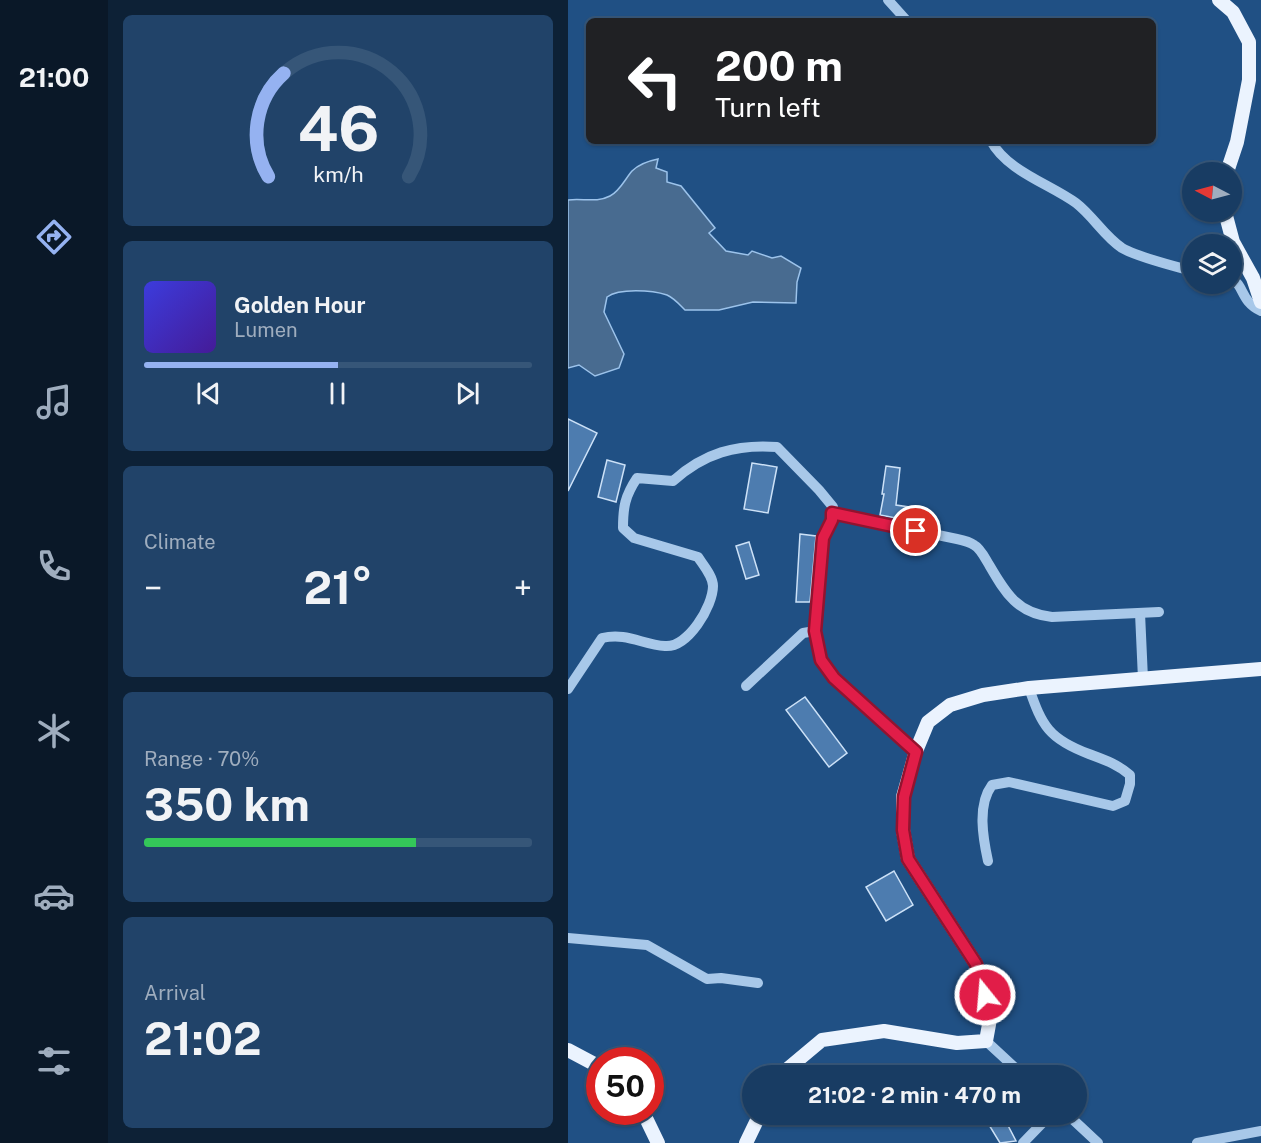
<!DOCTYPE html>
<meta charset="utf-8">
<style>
:root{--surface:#183c63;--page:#214369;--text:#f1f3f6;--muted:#9fadbe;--line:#365678;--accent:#95b2f1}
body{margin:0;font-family:"Public Sans",sans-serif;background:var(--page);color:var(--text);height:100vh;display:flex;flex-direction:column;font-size:22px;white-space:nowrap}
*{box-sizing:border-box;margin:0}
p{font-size:20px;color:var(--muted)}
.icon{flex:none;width:33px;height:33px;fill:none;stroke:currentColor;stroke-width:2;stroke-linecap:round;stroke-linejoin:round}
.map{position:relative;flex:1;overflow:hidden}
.drawer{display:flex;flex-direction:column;gap:15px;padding:15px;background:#0d2136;width:460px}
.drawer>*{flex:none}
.banner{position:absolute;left:18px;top:18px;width:570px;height:126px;border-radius:9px;box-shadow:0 2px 4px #0004,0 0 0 2px var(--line);background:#202124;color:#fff;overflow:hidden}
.needle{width:39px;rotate:276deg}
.fabs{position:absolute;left:614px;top:162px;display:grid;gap:12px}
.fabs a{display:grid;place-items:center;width:60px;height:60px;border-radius:50%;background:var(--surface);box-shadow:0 2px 4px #0004,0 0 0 2px var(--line);font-size:30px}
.speed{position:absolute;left:18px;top:1047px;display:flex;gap:12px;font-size:30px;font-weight:700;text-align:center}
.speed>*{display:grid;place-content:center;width:78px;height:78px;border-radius:50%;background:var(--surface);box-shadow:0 2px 4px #0004,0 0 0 2px var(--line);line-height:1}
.speed .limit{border:9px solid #d22;background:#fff;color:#111}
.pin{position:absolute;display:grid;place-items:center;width:51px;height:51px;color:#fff;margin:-26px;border:3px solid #fff;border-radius:50%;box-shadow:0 2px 6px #0007}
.me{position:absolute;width:66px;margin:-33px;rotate:343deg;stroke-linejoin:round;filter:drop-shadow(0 0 4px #0008)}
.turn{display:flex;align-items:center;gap:21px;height:126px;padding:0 30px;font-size:27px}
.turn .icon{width:78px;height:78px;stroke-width:2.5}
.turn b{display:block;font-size:42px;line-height:51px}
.big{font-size:45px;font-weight:700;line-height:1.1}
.drawer .tile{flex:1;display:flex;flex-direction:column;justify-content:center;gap:9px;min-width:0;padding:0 21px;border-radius:9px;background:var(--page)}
.drawer .dial{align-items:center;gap:0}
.dial svg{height:156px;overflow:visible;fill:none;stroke:var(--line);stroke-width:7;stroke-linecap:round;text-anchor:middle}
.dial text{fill:var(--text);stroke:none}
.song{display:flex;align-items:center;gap:18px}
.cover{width:72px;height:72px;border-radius:9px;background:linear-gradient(135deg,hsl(240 70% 55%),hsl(260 70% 35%))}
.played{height:6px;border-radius:3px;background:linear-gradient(90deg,var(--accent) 50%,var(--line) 50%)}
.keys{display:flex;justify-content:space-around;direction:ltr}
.heat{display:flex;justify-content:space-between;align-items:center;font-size:33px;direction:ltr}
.charge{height:9px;border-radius:4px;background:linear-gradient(90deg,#34c759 70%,var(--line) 0)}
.trip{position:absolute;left:174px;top:1065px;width:345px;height:60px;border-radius:30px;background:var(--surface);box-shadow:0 2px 4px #0004,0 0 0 2px var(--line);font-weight:700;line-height:60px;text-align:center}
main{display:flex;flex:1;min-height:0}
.menu{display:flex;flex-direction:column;width:108px;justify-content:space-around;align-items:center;background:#0a1828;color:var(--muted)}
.menu .icon{width:42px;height:42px}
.menu .selected{color:var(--accent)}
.menu b{font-size:27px;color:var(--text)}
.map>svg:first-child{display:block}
.water{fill:#486b90;stroke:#9cc3eb;stroke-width:1.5}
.building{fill:#4d7caf;stroke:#cce1f7;stroke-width:1.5}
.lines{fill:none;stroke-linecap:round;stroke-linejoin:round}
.minor{stroke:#a8c8e9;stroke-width:10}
.major{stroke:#ebf3fe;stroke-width:14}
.route-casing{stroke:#92132f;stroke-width:15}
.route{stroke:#e11d48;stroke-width:10}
</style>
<main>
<nav class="menu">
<b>21:00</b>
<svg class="icon selected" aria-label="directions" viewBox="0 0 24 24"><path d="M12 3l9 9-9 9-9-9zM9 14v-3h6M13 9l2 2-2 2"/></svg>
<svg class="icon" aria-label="music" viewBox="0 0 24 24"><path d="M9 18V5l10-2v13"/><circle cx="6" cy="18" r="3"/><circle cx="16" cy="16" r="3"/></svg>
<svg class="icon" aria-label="phone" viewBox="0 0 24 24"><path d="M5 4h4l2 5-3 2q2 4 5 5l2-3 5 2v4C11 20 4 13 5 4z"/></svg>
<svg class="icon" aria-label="climate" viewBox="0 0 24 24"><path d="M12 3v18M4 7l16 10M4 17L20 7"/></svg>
<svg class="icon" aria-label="car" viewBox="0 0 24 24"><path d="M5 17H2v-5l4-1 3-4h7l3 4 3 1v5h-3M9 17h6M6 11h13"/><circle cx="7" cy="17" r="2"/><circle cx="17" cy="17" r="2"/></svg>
<svg class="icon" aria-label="filters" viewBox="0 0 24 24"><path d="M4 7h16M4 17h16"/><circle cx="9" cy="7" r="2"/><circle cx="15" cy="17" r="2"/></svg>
</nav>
<section class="drawer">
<div class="tile dial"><svg viewBox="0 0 100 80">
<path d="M14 69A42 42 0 1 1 86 69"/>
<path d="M14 69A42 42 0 0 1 22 16" stroke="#95b2f1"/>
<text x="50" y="56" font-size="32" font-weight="700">46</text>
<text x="50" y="72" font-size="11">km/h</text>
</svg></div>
<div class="tile">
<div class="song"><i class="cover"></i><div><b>Golden Hour</b><p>Lumen</p></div></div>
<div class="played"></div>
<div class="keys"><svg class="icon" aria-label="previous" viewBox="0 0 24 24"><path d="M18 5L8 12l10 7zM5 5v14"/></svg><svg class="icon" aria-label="pause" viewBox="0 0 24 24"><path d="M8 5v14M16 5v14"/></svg><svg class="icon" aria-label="next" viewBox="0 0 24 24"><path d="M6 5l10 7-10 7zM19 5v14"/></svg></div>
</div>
<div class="tile"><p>Climate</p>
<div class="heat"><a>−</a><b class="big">21°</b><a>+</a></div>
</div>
<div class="tile"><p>Range · 70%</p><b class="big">350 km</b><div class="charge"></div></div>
<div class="tile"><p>Arrival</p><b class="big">21:02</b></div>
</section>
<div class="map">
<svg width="693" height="1143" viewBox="0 0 693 1143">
<rect width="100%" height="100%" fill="#205084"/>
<path class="water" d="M90 159 88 168 99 172V182L113 186 147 228 141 233 158 251 180 255 184 251 204 258 213 256 233 268 229 282 228 303 185 302 151 310H117C112 305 106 298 99 295 84 290 51 288 39 297L36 312 56 354 51 368 27 376 11 365 0 368V200C14 198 29 203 42 196 52 191 57 179 64 171 71 164 80 161 90 159Z"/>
<g class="building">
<polygon points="0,419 29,433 0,491"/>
<polygon points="39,460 57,465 48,502 30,497"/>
<polygon points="184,463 209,467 200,513 176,509"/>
<polygon points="318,466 332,468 328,505 341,507 339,520 312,515 316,494 314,494"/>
<polygon points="232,534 248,536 242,602 228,602"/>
<polygon points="181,542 191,575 178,579 168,546"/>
<polygon points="237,697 279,753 261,767 218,710"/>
<polygon points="326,871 345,905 318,921 298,887"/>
<polygon points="428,1114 434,1114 448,1141 432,1143 418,1120"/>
</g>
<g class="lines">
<g class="minor">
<polyline points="320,0 339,21"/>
<path d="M423 141C439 171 482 184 508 203 525 216 536 236 554 248 569 257 606 266 624 271"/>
<path d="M663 278C677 286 672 301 693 311"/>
<path d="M264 513 389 539C394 540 402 542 406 545 412 548 417 558 420 563 437 592 448 613 484 617L591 612"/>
<polyline points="572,613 575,679"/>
<polyline points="178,686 235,633 247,631"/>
<path d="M0 689 34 638C59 632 75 645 97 646 120 648 145 606 145 586 145 576 135 565 130 557L66 538 55 528C55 507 57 496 69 478L105 481C136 453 168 444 209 447L251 490 265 507 264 520 255 538 247 631 253 659 266 678 348 751"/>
<path d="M420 861C415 838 409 805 424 785L441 782 545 806 557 801 562 784V775C549 764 537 760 521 754 481 739 474 726 461 688"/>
<polyline points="0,938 79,945 139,979 153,978 190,983"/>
<polyline points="418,1041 456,1076"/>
<polyline points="499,1114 530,1143"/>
<polyline points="455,1143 483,1114"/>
<polyline points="629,1143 693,1131"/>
</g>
<g class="major">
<polyline points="651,0 665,12 681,42 681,80 669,142 659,172"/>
<polyline points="657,212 665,242 685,278 693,302"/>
<polyline points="0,1050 32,1067"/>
<polyline points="211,1076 254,1040 316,1031 389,1043 418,1041 422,1019 417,995 408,964 340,859 335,830 335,797 348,751 360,722 382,705 415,695 461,688 693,669"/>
<polyline points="75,1112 90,1143"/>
<polyline points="178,1143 192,1114"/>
</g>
</g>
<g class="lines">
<defs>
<polyline id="route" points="348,531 264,513 264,520 255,538 247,631 253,660 266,678 348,752 336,797 335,830 340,859 408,964 417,995"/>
</defs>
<use href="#route" class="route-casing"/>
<use href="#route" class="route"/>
</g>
</svg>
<div class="fabs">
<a><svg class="needle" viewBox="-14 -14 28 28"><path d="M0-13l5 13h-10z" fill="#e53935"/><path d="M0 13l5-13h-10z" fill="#9fadbe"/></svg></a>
<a><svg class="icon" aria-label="layers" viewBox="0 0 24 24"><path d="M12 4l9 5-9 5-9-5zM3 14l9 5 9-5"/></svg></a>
</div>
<div class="speed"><div class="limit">50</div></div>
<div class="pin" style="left:348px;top:531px;background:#d93025"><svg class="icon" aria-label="arrive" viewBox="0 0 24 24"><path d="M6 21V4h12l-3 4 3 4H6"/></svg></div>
<svg class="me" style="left:417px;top:995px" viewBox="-20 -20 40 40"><circle r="17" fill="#e11d48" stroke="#fff" stroke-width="3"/><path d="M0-11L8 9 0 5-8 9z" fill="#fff"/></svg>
<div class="trip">21:02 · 2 min · 470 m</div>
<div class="banner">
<div class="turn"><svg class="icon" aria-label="left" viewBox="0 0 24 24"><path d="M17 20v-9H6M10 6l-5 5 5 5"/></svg><div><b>200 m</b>Turn left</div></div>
</div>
</div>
</main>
